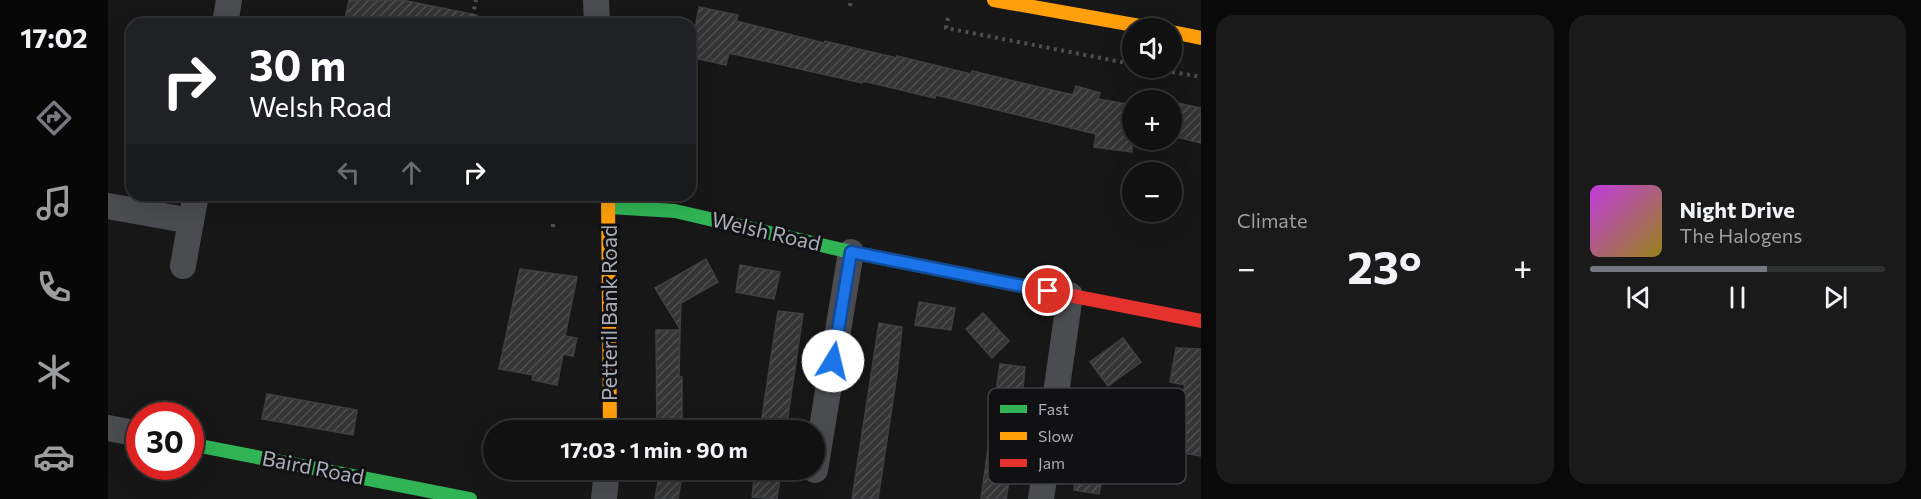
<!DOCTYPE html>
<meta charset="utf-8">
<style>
:root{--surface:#111;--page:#1a1a1a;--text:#f1f3f6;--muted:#9c9d9f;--line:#303131;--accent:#757880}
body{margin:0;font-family:Commissioner,sans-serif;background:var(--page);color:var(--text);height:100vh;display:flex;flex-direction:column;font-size:22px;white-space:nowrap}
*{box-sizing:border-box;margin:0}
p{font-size:20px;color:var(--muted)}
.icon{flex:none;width:33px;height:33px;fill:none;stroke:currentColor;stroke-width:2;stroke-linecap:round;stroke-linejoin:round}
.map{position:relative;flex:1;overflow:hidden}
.panel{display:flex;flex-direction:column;gap:15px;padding:15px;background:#090909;width:720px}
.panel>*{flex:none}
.hud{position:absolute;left:18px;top:18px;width:570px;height:183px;border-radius:18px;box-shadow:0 6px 24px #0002,0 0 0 2px var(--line);background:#202124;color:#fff;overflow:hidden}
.tools{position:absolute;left:1014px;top:18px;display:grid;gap:12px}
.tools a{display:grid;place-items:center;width:60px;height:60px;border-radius:50%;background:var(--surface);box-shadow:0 6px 24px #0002,0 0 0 2px var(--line);font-size:30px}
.speed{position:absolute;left:18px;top:402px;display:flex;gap:12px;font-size:30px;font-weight:700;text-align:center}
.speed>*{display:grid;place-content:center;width:78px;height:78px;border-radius:50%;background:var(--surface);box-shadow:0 6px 24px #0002,0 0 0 2px var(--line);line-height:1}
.speed .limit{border:9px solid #d22;background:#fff;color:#111}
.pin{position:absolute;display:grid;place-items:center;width:51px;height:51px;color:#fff;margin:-26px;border:3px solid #fff;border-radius:50%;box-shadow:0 2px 6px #0007}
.me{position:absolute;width:66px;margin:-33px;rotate:9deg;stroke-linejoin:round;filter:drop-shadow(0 0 4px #0008)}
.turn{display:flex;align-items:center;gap:21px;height:126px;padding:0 24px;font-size:27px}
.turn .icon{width:78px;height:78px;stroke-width:2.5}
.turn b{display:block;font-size:42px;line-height:51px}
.lanes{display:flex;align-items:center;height:57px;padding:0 24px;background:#0003;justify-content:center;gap:30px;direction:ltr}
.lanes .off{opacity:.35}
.big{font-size:45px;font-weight:700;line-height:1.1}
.panel .tile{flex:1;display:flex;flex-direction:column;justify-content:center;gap:9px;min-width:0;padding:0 21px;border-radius:18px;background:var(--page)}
.song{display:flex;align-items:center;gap:18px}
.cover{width:72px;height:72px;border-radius:9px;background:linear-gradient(135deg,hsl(290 70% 55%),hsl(50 70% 35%))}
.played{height:6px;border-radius:3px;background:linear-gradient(90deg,var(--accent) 60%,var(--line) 60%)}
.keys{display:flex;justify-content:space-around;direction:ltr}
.heat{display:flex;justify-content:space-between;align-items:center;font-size:33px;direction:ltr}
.panel .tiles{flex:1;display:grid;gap:15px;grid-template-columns:repeat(2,1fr)}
.trip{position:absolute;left:375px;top:420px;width:342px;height:60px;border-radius:30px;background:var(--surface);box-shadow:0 6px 24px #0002,0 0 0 2px var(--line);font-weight:700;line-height:60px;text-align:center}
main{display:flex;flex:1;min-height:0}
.tab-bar{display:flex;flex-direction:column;width:108px;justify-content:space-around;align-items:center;background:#070707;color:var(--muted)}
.tab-bar .icon{width:42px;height:42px}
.tab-bar .on{color:var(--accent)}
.tab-bar b{font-size:27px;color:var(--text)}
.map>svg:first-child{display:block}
.building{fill:url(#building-hatch);stroke:#3f4043;stroke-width:1.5}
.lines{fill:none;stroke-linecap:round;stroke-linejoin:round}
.path{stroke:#4d4e52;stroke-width:4;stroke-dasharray:3 4.5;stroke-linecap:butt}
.street{stroke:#4b4c50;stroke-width:26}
.fast{stroke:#30b455;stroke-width:14}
.slow{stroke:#ff9f0a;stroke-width:14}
.jam{stroke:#e5322d;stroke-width:14}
.route-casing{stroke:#114b97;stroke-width:15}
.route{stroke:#1a73e8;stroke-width:10}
.labels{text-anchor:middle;stroke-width:6;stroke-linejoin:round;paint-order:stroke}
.street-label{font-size:21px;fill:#a8adb8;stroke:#111113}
.key{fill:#111113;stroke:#3e4045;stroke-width:1.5}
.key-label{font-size:16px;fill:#a8adb8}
</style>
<main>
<nav class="tab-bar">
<b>17:02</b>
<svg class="icon on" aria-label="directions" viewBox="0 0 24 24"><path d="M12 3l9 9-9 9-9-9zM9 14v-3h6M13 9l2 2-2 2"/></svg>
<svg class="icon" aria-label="music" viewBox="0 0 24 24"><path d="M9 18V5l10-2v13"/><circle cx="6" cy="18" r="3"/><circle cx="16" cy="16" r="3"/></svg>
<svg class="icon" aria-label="phone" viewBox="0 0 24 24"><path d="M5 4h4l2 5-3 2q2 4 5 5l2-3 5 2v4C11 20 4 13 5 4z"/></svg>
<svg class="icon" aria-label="climate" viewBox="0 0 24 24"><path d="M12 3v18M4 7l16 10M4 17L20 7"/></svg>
<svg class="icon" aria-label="car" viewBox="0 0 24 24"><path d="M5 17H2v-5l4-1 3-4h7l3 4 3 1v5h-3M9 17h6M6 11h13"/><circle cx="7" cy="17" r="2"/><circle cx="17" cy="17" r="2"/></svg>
</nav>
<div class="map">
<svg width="1093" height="499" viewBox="0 0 1093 499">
<defs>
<pattern id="building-hatch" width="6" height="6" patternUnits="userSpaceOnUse" patternTransform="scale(1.5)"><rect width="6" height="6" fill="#353536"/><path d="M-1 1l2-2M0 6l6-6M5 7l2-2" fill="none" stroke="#4f5051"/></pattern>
</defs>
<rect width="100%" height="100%" fill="#171717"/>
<g class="building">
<polygon points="241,0 294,0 369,15 369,24 236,24"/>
<polygon points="591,7 630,15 628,21 716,43 717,41 789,58 789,56 863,74 864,71 965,95 968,86 992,93 990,99 1024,105 1024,152 986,147 988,134 828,95 827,98 755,81 754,83 621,53 618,65 582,57"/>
<polygon points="1064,102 1093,108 1093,143 1064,136"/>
<polygon points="598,259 610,282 573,303 572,329 547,288"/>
<polygon points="632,265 672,272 666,299 628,292"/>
<polygon points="412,269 469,277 457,336 469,338 465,356 455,354 449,385 424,380 425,375 391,369"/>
<polygon points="811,302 847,308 843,330 807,325"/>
<polygon points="670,311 695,314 678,430 652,430"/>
<polygon points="875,313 901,341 884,358 858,329"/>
<polygon points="771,323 794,327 789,374 770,499 744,499"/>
<polygon points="548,330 572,330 571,377 574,377 574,430 549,430"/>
<polygon points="1015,338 1033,362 1000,386 982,362"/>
<polygon points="1068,348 1093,349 1093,456 1062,451 1077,385 1062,382"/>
<polygon points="892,364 917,367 913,408 898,499 873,499"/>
<polygon points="159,394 249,410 245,435 154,419"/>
<polygon points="978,403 1001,406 995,455 998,456 991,494 966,490"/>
<polygon points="552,470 575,470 570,499 547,499"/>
<polygon points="647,470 673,470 669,499 644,497"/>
</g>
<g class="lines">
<g class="path">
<polyline points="742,6 743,0"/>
<polyline points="840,18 838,28 1024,64"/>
<polyline points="363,24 368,0"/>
<polyline points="1042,68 1093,77"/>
<polyline points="444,195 444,198"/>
<polyline points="445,224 445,229"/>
</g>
<g class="street">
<polyline points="488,0 489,24"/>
<polyline points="117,24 121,0"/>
<polyline points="0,206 83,221 88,195"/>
<polyline points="75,266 83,221"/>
<polyline points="0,428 32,434"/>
<polyline points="707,470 743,252"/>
<polyline points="496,499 499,470"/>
<polyline points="933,499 962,295"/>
</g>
<g class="fast">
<polyline points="501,207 567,211 743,252 929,289"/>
<polyline points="82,444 362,499"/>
</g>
<g class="slow">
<polyline points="886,0 1043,28"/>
<polyline points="1064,32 1093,38"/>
<polyline points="500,195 502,430"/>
</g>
<polyline class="jam" points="929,289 1093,321"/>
</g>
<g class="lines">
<defs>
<polyline id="route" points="725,361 743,252 940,291"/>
</defs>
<use href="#route" class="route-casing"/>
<use href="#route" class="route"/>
</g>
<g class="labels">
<g class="street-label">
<text transform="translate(658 232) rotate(13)" y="7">Welsh Road</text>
<text transform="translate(502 313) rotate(-90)" y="7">Petteril Bank Road</text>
<text transform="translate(205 468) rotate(11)" y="7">Baird Road</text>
</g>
</g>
<rect x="880" y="388" width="198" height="96" rx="9" class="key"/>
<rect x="892" y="405" width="27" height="8" fill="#30b455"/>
<rect x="892" y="432" width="27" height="8" fill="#ff9f0a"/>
<rect x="892" y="459" width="27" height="8" fill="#e5322d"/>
<g class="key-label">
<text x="930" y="415">Fast</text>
<text x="930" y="442">Slow</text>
<text x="930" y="469">Jam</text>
</g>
</svg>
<div class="tools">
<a><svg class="icon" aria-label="sound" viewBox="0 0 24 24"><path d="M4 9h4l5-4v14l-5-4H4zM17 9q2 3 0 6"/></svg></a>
<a>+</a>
<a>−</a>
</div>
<div class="speed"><div class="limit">30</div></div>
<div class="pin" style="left:940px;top:291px;background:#d93025"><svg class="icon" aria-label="arrive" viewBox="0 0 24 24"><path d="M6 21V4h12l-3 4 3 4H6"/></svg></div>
<svg class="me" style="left:725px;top:361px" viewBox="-20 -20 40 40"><circle r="19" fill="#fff"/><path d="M0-13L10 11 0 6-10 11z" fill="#1a73e8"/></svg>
<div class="trip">17:03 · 1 min · 90 m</div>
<div class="hud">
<div class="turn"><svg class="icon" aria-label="right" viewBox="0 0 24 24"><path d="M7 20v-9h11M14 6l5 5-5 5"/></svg><div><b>30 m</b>Welsh Road</div></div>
<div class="lanes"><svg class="icon off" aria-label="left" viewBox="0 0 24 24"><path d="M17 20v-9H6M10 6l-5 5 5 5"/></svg><svg class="icon off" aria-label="ahead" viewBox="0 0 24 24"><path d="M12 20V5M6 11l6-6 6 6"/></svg><svg class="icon" aria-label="right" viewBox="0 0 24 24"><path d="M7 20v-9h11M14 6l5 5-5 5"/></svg></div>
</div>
</div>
<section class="panel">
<div class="tiles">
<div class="tile"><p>Climate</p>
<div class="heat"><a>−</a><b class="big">23°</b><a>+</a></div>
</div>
<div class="tile">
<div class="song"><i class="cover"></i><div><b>Night Drive</b><p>The Halogens</p></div></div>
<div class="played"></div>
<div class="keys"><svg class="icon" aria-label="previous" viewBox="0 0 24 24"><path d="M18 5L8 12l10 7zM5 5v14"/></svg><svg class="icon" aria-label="pause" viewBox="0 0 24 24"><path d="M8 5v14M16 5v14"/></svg><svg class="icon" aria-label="next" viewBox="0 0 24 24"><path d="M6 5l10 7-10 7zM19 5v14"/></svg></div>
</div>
</div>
</section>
</main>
